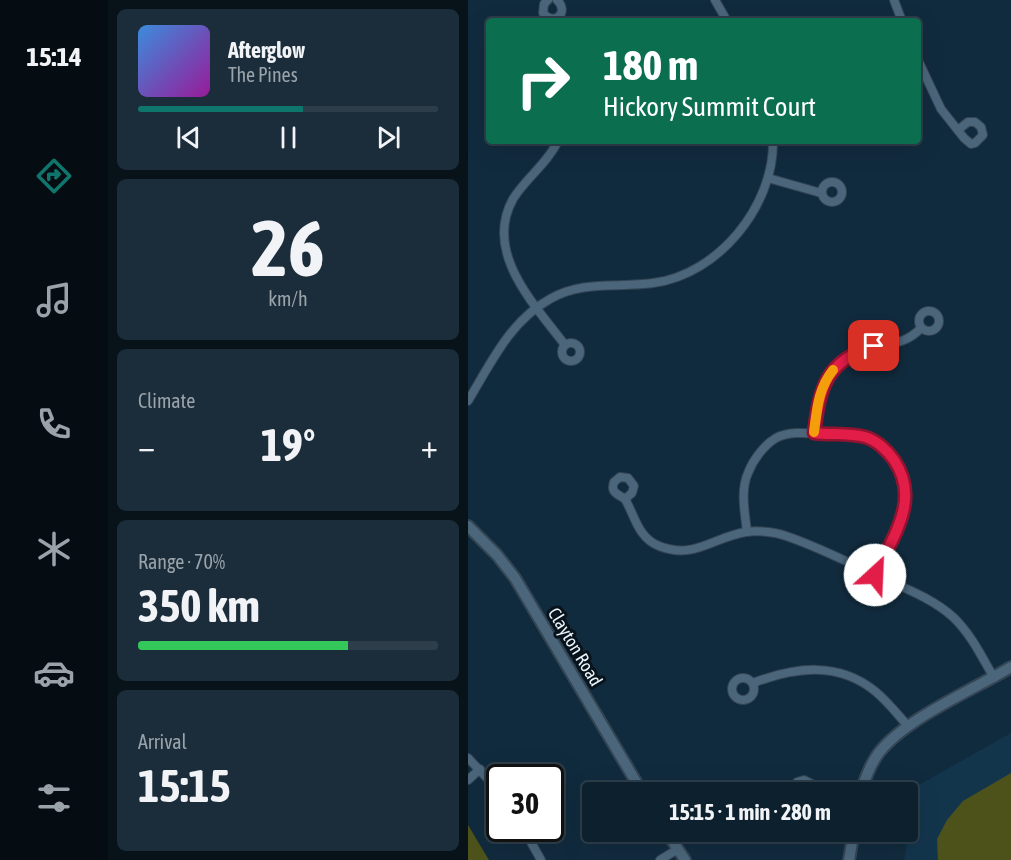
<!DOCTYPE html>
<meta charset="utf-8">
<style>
:root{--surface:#0d202e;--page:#1b2d3a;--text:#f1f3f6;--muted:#9aa3aa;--line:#2d3e4a;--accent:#0f766e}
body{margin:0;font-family:"Asap Condensed",sans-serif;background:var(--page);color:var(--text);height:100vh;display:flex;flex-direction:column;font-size:22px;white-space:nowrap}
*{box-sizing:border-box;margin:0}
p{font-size:20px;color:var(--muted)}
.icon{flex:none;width:33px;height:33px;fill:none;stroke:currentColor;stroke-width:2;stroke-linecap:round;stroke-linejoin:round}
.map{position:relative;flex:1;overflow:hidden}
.panel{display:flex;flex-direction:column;gap:9px;padding:9px;background:#071219;width:360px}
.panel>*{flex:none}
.guide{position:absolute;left:18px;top:18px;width:435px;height:126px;border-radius:6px;box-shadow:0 6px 24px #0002,0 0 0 2px var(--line);background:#0b6e4f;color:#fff;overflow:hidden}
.speed{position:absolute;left:18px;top:764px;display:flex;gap:12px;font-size:30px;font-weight:700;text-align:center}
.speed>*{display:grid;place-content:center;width:78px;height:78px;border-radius:50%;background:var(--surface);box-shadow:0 6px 24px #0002,0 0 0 2px var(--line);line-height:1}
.speed .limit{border:3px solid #111;border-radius:9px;background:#fff;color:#111}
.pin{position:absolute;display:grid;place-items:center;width:51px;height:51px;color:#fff;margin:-26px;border-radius:12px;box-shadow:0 3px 9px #0006}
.me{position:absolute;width:66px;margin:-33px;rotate:25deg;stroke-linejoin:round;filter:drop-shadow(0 0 4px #0008)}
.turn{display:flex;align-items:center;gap:21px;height:126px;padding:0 18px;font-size:27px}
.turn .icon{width:78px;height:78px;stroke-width:2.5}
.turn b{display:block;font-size:42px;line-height:51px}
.big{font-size:45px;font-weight:700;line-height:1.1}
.panel .card{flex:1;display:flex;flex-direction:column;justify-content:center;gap:9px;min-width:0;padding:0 21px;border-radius:9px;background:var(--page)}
.panel .dial{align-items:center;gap:0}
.dial b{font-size:78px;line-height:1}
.song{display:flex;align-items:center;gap:18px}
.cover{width:72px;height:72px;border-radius:9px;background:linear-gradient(135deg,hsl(210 70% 55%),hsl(300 70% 35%))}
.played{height:6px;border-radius:3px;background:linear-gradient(90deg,var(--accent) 55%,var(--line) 55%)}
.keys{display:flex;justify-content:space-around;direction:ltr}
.heat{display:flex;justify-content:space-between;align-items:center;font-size:33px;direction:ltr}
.charge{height:9px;border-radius:4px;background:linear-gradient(90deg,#34c759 70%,var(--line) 0)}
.trip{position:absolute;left:114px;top:782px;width:336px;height:60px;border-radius:6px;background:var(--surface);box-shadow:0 6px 24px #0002,0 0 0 2px var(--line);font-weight:700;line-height:60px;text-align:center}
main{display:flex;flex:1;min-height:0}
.tab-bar{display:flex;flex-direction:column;width:108px;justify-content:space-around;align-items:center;background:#050d12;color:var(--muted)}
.tab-bar .icon{width:42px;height:42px}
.tab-bar .active{color:var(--accent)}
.tab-bar b{font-size:27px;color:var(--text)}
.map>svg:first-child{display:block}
.built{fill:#13354c}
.green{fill:#4d521b}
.forest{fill:#4e531b}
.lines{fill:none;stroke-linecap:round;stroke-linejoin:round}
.street-casing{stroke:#344554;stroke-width:10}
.secondary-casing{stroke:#344554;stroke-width:14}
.street{stroke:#4b667b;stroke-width:8}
.secondary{stroke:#4b667b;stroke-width:10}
.route-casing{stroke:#92132f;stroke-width:15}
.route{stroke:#e11d48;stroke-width:10}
.slow{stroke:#f59e0b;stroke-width:10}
.labels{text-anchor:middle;stroke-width:6;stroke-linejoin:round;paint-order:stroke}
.street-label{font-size:18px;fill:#ecf6fd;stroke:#08131b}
</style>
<main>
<nav class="tab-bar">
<b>15:14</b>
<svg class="icon active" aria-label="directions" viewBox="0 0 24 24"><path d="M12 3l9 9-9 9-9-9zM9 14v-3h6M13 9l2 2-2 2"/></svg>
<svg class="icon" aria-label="music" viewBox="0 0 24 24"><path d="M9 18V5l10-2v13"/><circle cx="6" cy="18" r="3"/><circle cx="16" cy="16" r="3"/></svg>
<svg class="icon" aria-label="phone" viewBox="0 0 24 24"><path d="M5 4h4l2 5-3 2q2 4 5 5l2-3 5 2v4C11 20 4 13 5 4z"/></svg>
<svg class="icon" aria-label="climate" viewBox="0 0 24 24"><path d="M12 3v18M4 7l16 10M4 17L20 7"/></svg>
<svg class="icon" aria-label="car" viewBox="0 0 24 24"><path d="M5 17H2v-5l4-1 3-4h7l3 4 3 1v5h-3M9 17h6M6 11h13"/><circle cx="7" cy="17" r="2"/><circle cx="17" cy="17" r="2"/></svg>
<svg class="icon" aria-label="filters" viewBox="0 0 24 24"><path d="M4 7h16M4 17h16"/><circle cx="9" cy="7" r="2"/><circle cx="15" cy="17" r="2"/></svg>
</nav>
<section class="panel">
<div class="card">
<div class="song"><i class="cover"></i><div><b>Afterglow</b><p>The Pines</p></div></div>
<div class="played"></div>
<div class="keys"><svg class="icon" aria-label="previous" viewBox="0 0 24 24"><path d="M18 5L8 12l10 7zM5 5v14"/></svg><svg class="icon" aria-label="pause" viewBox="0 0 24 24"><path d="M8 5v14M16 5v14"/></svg><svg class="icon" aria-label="next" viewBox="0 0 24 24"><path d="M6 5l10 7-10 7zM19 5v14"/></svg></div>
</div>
<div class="card dial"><b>26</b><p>km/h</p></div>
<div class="card"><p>Climate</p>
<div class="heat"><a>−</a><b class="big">19°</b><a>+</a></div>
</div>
<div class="card"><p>Range · 70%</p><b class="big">350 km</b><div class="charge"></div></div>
<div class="card"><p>Arrival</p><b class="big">15:15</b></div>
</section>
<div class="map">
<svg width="543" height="860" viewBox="0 0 543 860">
<rect width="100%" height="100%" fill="#112b3e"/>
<polygon class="built" points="543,733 543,860 436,860 449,786"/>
<polygon class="green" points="543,773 543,860 470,860 469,839 479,820 495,801"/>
<polygon class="forest" points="0,825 21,860 0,860"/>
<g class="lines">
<defs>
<g id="street">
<path d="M80 0 76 4 75 13C86 27 102 12 89 0"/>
<polyline points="247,0 259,21"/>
<polyline points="426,0 434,21"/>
<polyline points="450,60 473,109 496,138 503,144 507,143 515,135 513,127 507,122 500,122 490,130"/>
<path d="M90 141C79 164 58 178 45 199 15 253 67 305 97 345"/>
<polyline points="300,178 353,193"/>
<circle cx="364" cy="192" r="10"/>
<circle cx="461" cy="321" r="10"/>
<circle cx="103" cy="352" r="9"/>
<path d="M0 401C23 363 42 321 82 299 114 280 150 288 185 283 250 275 306 206 305 141"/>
<path d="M346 433C348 421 348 408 351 396 359 371 381 351 407 346 425 343 439 343 453 328"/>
<path d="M152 477 160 478 166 486 164 493 157 499C150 494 142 493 146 482Z"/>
<path d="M157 499C167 516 170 538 191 546 226 560 245 537 278 532 289 530 307 532 318 536 348 546 377 561 406 574 433 587 463 597 485 617 503 634 514 657 526 678"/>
<path d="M279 532C277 513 272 491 280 473 285 460 296 445 308 438 321 431 339 433 353 434 367 435 386 433 398 438 420 446 438 471 439 495 439 519 417 552 407 575"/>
<circle cx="275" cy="689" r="11"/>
<path d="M285 683C327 667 371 661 408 692 420 702 430 715 440 726"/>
<polyline points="0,758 32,792"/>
<polyline points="0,780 12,769"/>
<polyline points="326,792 329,782 336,780 344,784 346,792"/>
<polyline points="55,828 73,860"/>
<polyline points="192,860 210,849"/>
</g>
<g id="secondary">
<polyline points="0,526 29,555 47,578 174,792"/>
<path d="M393 792C397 779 402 765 410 754 436 719 505 690 543 667"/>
<polyline points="198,831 217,860"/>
<polyline points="381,860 386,831"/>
</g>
</defs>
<use href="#street" class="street-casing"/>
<use href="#secondary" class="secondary-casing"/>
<use href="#street" class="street"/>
<use href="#secondary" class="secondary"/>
</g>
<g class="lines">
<defs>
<path id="route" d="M406 346C357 361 352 388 346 433 362 435 382 433 397 437 408 440 419 450 426 460 453 500 425 536 407 575"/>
</defs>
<use href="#route" class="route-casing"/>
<use href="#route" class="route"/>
<path class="slow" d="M346 432C349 409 350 389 365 370"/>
</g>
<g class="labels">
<g class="street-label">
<text transform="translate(107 647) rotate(59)" y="6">Clayton Road</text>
</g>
</g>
</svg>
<div class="speed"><div class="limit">30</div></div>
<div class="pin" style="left:406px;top:346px;background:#d93025"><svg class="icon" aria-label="arrive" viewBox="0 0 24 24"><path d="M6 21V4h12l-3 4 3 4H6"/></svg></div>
<svg class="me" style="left:407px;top:575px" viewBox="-20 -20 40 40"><circle r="19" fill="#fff"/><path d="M0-13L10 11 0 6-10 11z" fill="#e11d48"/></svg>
<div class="trip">15:15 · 1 min · 280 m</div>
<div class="guide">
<div class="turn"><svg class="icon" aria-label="right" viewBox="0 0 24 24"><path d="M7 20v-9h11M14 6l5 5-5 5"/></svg><div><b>180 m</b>Hickory Summit Court</div></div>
</div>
</div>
</main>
